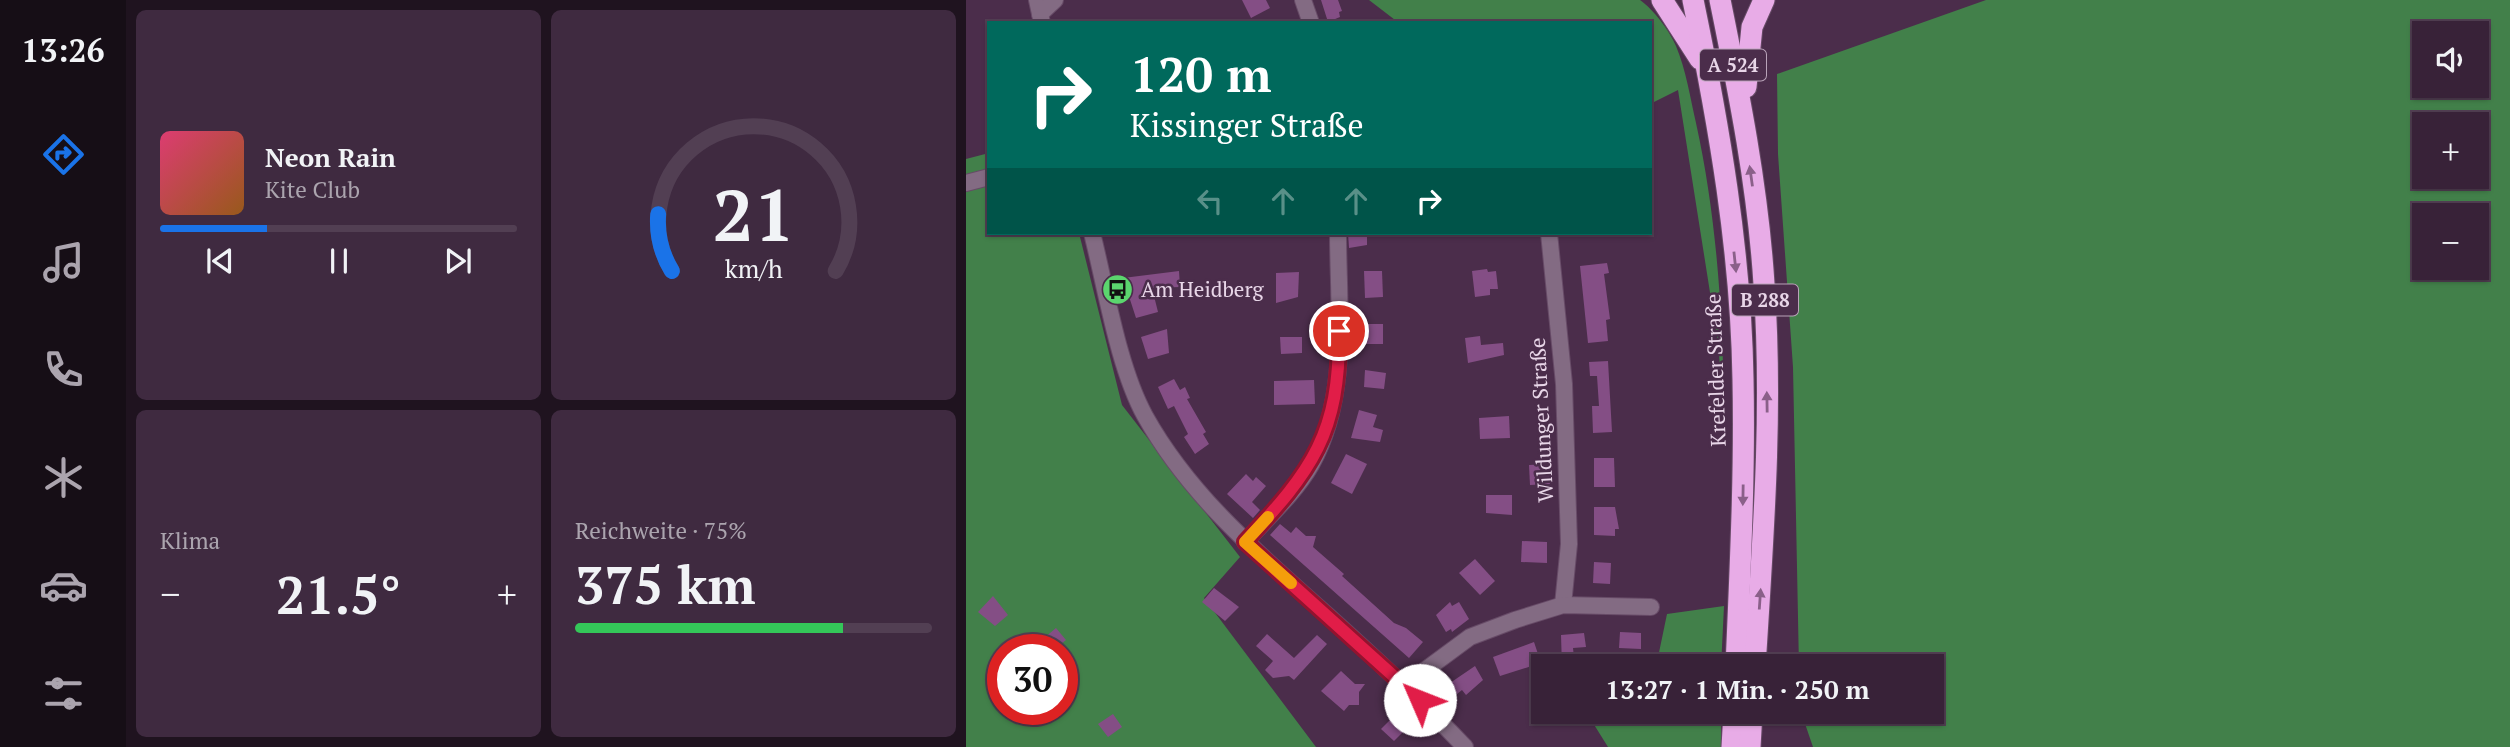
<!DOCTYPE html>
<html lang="de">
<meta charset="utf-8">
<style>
:root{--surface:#382238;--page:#3f2a40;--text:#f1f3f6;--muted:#aba4ae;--line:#523f53;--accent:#1a73e8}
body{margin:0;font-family:"PT Serif",serif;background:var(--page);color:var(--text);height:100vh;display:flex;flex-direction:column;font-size:26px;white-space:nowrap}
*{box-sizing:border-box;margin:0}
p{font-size:23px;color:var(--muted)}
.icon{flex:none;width:38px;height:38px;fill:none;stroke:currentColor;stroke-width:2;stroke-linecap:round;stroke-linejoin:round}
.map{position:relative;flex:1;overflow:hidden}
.details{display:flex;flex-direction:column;gap:10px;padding:10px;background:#1f131f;width:840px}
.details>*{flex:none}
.guide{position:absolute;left:21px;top:21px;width:665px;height:214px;border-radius:0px;box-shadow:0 2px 5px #0004,0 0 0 2px var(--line);background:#00695c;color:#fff;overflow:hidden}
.buttons{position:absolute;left:1446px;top:21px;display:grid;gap:14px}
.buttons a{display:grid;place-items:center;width:77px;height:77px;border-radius:0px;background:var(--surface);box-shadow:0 2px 5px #0004,0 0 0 2px var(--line);font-size:35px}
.speed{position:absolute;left:21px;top:634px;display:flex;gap:14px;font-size:35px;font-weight:700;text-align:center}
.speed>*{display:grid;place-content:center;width:91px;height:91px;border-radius:50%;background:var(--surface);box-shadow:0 2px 5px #0004,0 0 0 2px var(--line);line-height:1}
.speed .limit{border:10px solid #d22;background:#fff;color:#111}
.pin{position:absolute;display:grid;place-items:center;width:60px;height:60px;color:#fff;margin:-30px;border:4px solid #fff;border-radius:50%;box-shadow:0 2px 7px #0007}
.me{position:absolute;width:77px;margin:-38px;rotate:314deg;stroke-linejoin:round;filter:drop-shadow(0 0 5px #0008)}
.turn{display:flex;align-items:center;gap:24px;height:147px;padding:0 28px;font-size:32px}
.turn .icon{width:91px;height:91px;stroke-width:2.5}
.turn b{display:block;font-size:49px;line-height:60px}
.lanes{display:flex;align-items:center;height:66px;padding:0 28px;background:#0003;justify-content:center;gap:35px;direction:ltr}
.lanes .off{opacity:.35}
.big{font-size:52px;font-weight:700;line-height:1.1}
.details .tile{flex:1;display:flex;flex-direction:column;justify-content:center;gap:10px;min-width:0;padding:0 24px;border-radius:10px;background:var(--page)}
.details .dial{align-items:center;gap:0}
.dial svg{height:182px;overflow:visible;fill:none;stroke:var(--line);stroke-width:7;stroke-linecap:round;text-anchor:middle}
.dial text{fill:var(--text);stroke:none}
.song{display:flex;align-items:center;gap:21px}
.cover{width:84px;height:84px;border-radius:10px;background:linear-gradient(135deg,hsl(340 70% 55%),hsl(30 70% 35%))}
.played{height:7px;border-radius:4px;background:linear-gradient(90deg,var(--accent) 30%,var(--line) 30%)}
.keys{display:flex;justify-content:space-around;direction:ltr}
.heat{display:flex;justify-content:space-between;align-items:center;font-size:38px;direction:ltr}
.charge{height:10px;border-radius:5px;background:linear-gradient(90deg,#34c759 75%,var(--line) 0)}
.details .tiles{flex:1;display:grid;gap:10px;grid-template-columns:repeat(2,1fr)}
.trip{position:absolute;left:565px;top:654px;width:413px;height:70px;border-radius:0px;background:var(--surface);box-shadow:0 2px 5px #0004,0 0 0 2px var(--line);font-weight:700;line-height:70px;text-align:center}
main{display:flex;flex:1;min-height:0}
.tab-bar{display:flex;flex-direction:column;width:126px;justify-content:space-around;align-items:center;background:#160e16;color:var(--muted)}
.tab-bar .icon{width:49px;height:49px}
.tab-bar .current{color:var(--accent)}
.tab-bar b{font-size:32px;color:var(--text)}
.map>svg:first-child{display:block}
.forest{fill:#42804a;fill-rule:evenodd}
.building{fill:#844e85}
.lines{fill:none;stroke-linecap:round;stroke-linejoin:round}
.minor-casing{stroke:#674b67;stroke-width:18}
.highway-casing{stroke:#674b67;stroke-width:23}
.minor{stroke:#836b83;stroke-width:16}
.highway{stroke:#e8ace7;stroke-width:21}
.oneway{fill:#8a6089}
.route-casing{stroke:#92132f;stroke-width:18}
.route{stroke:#e11d48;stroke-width:12}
.slow{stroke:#f59e0b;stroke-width:12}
.labels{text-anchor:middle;stroke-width:5;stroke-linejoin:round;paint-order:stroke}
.shield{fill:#4b2d4b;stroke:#b9a3b9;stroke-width:2}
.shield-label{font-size:19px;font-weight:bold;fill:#e8d6e8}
.poi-label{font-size:21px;fill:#e8d6e8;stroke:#4b2d4b;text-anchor:start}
.street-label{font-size:21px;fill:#e8d6e8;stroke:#4b2d4b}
</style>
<main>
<nav class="tab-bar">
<b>13:26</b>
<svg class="icon current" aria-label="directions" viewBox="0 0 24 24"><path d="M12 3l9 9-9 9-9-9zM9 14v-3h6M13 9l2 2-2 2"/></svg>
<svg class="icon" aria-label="music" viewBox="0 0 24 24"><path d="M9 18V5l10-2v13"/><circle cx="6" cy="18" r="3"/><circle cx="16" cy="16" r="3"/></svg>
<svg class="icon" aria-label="phone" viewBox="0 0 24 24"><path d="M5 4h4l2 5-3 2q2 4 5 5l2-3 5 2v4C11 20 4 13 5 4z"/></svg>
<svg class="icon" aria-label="climate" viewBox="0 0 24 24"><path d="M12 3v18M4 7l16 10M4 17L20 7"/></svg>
<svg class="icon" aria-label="car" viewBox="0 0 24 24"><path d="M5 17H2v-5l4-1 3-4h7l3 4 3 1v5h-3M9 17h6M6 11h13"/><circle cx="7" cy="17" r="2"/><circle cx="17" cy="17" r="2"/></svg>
<svg class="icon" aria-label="filters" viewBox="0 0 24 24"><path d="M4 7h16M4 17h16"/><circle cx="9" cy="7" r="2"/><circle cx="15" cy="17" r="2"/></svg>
</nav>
<section class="details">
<div class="tiles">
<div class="tile">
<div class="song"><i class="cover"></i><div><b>Neon Rain</b><p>Kite Club</p></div></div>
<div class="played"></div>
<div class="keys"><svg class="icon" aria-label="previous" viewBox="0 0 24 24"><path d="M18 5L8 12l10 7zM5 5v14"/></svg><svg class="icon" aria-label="pause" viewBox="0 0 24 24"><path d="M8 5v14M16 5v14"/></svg><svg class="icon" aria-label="next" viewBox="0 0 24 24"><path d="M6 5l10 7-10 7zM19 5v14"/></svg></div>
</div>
<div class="tile dial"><svg viewBox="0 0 100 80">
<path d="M14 69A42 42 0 1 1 86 69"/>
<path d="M14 69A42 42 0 0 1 8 44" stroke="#1a73e8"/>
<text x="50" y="56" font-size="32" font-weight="700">21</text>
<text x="50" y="72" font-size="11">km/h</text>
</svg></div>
<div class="tile"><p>Klima</p>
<div class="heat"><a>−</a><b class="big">21.5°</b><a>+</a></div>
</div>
<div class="tile"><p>Reichweite · 75%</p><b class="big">375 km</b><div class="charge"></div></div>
</div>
</section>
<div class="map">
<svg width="1544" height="747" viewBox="0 0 1544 747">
<rect width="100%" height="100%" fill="#4b2d4b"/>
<g class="forest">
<path d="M403 0H674C688 10 703 30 710 46 720 70 724 97 730 123 751 218 757 316 758 414L752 343 712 90 684 104V23H433Z"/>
<path d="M1020 0H1544V747H847L835 712H966V667H833L827 367 812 154 811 74ZM1458 33H1510V86H1458ZM1458 124H1510V177H1458ZM1458 215H1510V268H1458Z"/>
<path d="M23 153V233H113L156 405 274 557 238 598 350 747H0V159ZM37 649H96V709H37Z"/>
<polygon points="758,606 755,667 690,667 701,614"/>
<polygon points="661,712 755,712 755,747 642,747 627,723"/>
</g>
<g class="building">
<polygon points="276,0 300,0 304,8 285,18"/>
<polygon points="355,0 372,0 376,11 373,12 374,17 362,22"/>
<polygon points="382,233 401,234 401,245 383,248"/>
<polygon points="641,263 643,273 638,274 644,319 640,320 642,341 622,343 614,266"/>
<polygon points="521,269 522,272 530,271 532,289 524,289 524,295 509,297 506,271"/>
<polygon points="213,271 214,287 186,288 192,312 170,318 157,278"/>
<polygon points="398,271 416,271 417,297 399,298"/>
<polygon points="333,272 332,297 310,303 310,273"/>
<rect x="400" y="324" width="17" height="20"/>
<polygon points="201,329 203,353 182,359 175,337"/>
<polygon points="514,336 515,345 537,343 538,355 502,363 499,338"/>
<polygon points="314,337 336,337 336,353 315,354"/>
<polygon points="642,361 646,432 627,433 626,406 633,406 631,376 624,376 623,362"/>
<polygon points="399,370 420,373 418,389 398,387"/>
<polygon points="208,379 214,390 219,387 224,398 221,399 240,432 237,434 243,444 229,454 218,437 222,434 208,406 202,409 192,387"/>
<polygon points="348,380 349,404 308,405 308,381"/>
<polygon points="393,410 411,415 407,427 417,430 414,442 385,438"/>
<polygon points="543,416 544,438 514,439 513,418"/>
<polygon points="380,454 401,464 386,494 365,483"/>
<polygon points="628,458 648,458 649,487 628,487"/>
<polygon points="583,464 584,484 564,485 563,465"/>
<polygon points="280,474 287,481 290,477 300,486 286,502 294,510 287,518 261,494"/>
<polygon points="520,495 546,495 546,515 520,513"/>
<polygon points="628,507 649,507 653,529 649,529 649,536 628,535"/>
<polygon points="314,524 325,533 330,527 340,536 350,536 347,547 378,574 376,576 428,623 440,628 457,642 443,658 304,535"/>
<polygon points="556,541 581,542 581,563 555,562"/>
<polygon points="509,559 529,581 514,595 493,573"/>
<polygon points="628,562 645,563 644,584 627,583"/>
<polygon points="248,588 273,607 259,621 236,602"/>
<polygon points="27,596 42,615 29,626 12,612"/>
<polygon points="484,602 486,606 493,602 503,619 486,632 485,629 480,632 470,615"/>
<polygon points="90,628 100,640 89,649 65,649"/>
<polygon points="654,632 675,633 675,649 653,648"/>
<polygon points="618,633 620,647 607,648 609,667 596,667 595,635"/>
<polygon points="301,634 328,658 351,635 361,644 328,680 323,676 307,678 299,670 307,661 290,646"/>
<polygon points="568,642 575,663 534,676 527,657"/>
<polygon points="509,666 517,680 500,695 496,690 491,694 484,683"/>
<polygon points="375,671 389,684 399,684 393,692 393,705 383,705 378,711 355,691"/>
<polygon points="147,714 156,727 142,737 132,724"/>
<polygon points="430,714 443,726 428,741 415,729"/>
</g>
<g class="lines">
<defs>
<g id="minor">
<polyline points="71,0 76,23"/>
<polyline points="337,0 345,23"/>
<polyline points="74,14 89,0"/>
<polyline points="0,183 23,177"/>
<path d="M126 233C140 288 152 367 179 416 224 497 294 555 361 615 409 658 455 701 499 747"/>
<polyline points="583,233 598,384 603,544 597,605"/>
<path d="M279 542C301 518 329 493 345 465 384 396 372 308 372 233"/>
<polyline points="439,685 504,637 549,620 597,605 685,607"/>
</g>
<g id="highway">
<polyline points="696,0 734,59"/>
<path d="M727 0C753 125 775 252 777 379 779 475 774 571 770 667"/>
<path d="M754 0C773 93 792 188 798 284 807 411 797 539 789 667"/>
<polyline points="780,87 786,27 798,0"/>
<polyline points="766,747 768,712"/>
<polyline points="784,747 786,712"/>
</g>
</defs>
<use href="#minor" class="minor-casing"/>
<use href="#highway" class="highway-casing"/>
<use href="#minor" class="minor"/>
<use href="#highway" class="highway"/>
</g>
<defs><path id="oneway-solid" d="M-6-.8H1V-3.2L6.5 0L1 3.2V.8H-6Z" transform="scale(1.75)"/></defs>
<g class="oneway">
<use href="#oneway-solid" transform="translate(785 176) rotate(-98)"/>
<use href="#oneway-solid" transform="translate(769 262) rotate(84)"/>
<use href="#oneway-solid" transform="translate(801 402) rotate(-91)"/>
<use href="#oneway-solid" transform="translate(777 495) rotate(91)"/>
<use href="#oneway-solid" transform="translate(794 599) rotate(-86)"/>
</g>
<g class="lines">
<defs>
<path id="route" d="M373 331C374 434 346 470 279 542L454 700"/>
</defs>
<use href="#route" class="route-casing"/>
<use href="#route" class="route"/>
<polyline class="slow" points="302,517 279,542 325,583"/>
</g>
<defs>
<symbol id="bus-disc" viewBox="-11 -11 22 22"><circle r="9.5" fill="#5bd56e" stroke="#4b2d4b"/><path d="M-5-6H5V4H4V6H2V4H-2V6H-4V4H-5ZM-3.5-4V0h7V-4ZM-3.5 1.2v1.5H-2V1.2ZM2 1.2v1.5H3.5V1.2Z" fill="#111"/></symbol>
</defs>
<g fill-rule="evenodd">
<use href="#bus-disc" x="134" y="272" width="35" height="35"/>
</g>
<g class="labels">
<g class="shield">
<rect x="734" y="49.5" width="66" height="31" rx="5"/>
<rect x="766" y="284.5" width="66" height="31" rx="5"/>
</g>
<g class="shield-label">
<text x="767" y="72">A 524</text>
<text x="799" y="307">B 288</text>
</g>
<g class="poi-label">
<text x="175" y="297">Am Heidberg</text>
</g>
<g class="street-label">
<text transform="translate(750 370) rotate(-92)" y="7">Krefelder Straße</text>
<text transform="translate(576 420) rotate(-93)" y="7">Wildunger Straße</text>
</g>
</g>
</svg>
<div class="buttons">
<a><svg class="icon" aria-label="sound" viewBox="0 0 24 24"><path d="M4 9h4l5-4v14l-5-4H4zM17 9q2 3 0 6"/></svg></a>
<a>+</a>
<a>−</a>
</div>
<div class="speed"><div class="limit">30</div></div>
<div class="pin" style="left:373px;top:331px;background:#d93025"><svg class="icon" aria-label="arrive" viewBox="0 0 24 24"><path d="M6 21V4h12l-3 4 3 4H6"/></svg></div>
<svg class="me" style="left:454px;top:700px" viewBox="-20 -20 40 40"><circle r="19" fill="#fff"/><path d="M0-13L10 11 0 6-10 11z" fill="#e11d48"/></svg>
<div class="trip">13:27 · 1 Min. · 250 m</div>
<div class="guide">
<div class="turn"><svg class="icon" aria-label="right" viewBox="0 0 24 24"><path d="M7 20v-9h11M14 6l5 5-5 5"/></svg><div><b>120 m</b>Kissinger Straße</div></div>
<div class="lanes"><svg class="icon off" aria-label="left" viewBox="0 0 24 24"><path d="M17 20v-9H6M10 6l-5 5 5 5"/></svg><svg class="icon off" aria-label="ahead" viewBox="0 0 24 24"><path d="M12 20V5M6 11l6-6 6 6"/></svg><svg class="icon off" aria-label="ahead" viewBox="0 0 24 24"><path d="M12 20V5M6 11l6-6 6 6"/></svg><svg class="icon" aria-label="right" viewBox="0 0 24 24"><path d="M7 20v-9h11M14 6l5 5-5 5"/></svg></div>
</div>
</div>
</main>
